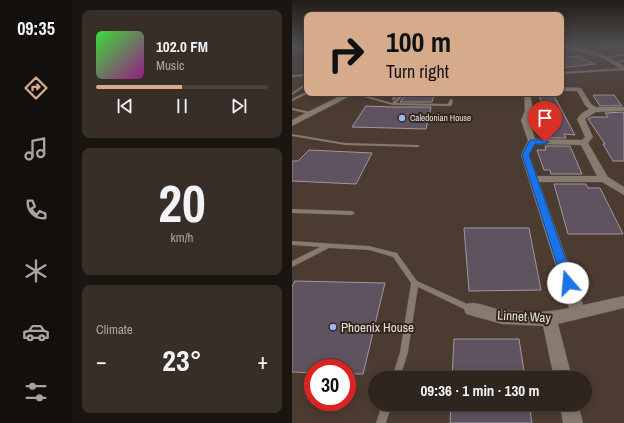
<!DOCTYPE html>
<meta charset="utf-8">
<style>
:root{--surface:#2e261e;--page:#362e27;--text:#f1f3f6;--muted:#a7a5a4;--line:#49433c;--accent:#d6ab8b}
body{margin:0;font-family:"Archivo Narrow",sans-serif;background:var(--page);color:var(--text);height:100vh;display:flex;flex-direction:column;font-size:15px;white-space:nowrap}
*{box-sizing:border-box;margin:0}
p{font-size:13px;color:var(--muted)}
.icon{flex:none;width:22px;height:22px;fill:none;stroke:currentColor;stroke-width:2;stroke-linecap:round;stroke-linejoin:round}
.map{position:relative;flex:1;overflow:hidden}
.panel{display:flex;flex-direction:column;gap:10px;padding:10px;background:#191510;width:220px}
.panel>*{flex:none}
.hud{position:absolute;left:12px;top:12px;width:260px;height:84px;border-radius:8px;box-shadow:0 2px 10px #0003,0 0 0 1px var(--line);background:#d6ab8b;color:#111;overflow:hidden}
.speed{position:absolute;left:12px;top:359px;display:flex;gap:8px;font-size:20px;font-weight:700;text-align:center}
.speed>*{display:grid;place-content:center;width:52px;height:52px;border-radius:50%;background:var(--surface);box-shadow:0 2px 10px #0003,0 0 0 1px var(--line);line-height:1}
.speed .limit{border:6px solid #d22;background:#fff;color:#111}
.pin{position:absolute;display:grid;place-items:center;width:34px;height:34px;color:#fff;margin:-41px -17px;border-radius:50% 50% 50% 0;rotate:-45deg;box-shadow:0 0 4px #0007}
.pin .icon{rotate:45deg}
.me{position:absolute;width:44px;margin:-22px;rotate:342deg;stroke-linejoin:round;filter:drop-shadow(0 0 3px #0008)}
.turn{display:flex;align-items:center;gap:14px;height:84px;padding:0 16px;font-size:18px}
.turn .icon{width:52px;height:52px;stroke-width:2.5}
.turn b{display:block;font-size:28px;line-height:34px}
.big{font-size:30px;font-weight:700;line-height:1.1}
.panel .tile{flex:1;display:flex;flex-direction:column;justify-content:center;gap:6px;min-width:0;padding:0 14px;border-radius:8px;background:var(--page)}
.panel .dial{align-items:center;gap:0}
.dial b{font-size:52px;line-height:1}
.song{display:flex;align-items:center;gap:12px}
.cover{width:48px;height:48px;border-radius:6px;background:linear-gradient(135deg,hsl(120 70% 55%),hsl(310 70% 35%))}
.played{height:4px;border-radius:2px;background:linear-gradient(90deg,var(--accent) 50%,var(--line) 50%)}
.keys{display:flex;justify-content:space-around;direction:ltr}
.heat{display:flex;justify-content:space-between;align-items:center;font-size:22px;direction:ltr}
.trip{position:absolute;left:76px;top:371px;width:224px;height:40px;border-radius:20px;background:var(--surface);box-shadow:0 2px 10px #0003,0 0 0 1px var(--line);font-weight:700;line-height:40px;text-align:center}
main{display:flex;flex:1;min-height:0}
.dock{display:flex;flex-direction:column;width:72px;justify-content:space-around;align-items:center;background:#120f0c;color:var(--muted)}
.dock .icon{width:28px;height:28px}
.dock .on{color:var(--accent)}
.dock b{font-size:18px;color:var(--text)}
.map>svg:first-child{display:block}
.industrial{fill:#4c3b30;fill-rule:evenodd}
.building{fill:#5e535e;stroke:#a396a2}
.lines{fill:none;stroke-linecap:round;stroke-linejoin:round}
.service-casing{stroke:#5a5149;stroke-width:0.5}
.minor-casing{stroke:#5a5149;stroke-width:1}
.tertiary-casing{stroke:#5a5149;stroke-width:1}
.service{fill:#877a6f;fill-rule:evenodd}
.minor{fill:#877a6f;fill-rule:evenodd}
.tertiary{fill:#877a6f;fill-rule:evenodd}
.route{fill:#1a73e8;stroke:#114b97}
.poi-dot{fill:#9cb4fd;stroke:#33281f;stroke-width:1.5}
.labels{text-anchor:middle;stroke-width:4;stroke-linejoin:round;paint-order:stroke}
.far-poi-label{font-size:9px;fill:#e6dfd9;stroke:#33281f;text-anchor:start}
.near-street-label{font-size:13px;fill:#e6dfd9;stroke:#33281f}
.near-poi-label{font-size:13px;fill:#e6dfd9;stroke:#33281f;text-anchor:start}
</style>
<main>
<nav class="dock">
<b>09:35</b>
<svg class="icon on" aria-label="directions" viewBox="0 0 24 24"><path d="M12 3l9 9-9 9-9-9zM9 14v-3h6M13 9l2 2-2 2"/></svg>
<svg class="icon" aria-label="music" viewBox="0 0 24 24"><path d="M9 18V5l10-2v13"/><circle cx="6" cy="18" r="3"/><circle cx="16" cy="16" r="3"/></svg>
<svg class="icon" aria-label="phone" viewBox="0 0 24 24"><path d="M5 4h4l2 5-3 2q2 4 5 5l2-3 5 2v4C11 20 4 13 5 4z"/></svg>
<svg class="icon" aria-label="climate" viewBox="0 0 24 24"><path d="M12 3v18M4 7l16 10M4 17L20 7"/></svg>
<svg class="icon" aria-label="car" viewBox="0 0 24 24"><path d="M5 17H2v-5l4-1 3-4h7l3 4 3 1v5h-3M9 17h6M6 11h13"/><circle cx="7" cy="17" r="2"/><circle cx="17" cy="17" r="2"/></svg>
<svg class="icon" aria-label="filters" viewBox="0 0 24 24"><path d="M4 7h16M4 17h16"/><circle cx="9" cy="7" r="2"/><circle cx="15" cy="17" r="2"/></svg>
</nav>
<section class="panel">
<div class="tile">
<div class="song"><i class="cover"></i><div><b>102.0 FM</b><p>Music</p></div></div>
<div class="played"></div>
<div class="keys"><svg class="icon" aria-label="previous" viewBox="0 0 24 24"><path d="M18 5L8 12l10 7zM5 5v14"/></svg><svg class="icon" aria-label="pause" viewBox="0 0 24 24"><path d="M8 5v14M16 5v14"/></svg><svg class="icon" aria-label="next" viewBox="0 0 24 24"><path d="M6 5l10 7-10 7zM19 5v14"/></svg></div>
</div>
<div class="tile dial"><b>20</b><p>km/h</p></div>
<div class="tile"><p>Climate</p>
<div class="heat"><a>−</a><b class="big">23°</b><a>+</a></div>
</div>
</section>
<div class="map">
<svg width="332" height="423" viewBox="0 0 332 423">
<rect width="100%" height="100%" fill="#3d3228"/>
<path class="industrial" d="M269 47H332V423H0V66H5L15 58V93H269ZM21 368H55V402H21ZM83 378H293V404H83Z"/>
<g class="building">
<polygon points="286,56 303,64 269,68 269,58"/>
<polygon points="101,93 143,93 140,102 108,102 112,97 110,94 107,94 101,100"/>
<polygon points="246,93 261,94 283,135 272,134 274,138 250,138 242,117 255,117"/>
<polygon points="301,95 322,95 330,106 308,106"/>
<polygon points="74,106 100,107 139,107 134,129 60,127"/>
<polygon points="332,112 332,161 321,161 311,144 313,144 296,119 300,117 316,117 313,113"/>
<polygon points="253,146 278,146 290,174 259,174 258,170 252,170 245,150 254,150"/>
<polygon points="17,150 80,153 64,184 0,181 0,161 6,161"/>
<polygon points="262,184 294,184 296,188 308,188 331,234 276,234"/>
<polygon points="172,228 237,228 249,290 177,291"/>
<polygon points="3,281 93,283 71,374 55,374 55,368 21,368 21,373 0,372 0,287"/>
<polygon points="162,339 227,339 233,378 160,378"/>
<polygon points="159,404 237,404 240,423 158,423"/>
</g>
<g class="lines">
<defs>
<g id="service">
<polygon points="300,47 332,47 332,48 301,48"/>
<polygon points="332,54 332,56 313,58 312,57"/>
<polygon points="332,60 332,62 323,63 322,62"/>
<polygon points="332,68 332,70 269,74 269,72"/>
<polygon points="15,74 15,76 0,77 0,75"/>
<polygon points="14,83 15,83 15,85 0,95 0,93"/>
<polygon points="14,92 17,93 0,101 0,99"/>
<polygon points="58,93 64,93 100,103 108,95 110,95 110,97 104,103 156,104 158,99 161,100 160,105 158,106 101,105"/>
<polygon points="0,108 19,112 20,113 18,114 0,110"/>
<polygon points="0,134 53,143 126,145 128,146 126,147 53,145 0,136"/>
<polygon points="0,209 60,211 63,213 60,215 0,213"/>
<polygon points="0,241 77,246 105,253 125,281 182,307 183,309 182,311 179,312 176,311 126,287 116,352 108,378 100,378 108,352 119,283 101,257 77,250 37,248 0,267 0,261 28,247 0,245"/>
<polygon points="90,404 100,404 94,423 84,423"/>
</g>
<g id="minor">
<polygon points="286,48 288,50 269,54 269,52"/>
<path d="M269 87 289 88 299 104 304 107H332V111L304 112 293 119 301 137 296 143 316 177 332 187V195L310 182H247L291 305 332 296V308L266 324 280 378H262L251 326 210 324 174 314 172 309 174 304C185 300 199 309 211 310 233 313 255 313 277 308L229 155 236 141 229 120 233 111 232 93H238L241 111 237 120 243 139 290 140 293 137 285 119 290 113 297 109 293 105 285 91H269ZM243 144 289 145 305 176H245L237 155Z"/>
<polygon points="268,404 286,404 291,423 271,423"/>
</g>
<g id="tertiary">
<path d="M274 47C294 47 315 55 332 66V71L311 58 274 48Z"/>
<polygon points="54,93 64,93 0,126 0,120"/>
</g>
</defs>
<use href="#service" class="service-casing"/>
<use href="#minor" class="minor-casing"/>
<use href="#tertiary" class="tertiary-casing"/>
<use href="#service" class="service"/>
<use href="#minor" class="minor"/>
<use href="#tertiary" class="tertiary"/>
</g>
<linearGradient id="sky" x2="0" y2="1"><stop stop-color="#221c16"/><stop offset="0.44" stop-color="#514f53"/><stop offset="1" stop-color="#514f53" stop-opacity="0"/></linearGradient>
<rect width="332" height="106" fill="url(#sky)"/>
<polygon class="route" points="238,140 253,140 257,142 253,144 243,144 237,155 282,283 280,286 276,288 272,286 271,283 230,155"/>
<g class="poi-dot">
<circle cx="110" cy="118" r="4"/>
<circle cx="41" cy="327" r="4"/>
</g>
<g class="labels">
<g class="far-poi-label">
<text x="118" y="121">Caledonian House</text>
</g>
<g class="near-street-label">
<text transform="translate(232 316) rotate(3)" y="5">Linnet Way</text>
</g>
<g class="near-poi-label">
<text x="49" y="332">Phoenix House</text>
</g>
</g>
</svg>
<div class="speed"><div class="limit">30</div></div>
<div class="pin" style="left:253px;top:142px;background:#d93025"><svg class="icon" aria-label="arrive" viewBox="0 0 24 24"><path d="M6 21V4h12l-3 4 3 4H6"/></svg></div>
<svg class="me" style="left:276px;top:283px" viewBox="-20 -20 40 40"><circle r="19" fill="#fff"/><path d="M0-13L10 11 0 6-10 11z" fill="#1a73e8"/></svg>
<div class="trip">09:36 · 1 min · 130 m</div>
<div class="hud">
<div class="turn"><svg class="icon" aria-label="right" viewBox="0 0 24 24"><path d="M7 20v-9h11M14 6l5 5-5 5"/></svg><div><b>100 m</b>Turn right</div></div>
</div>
</div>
</main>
